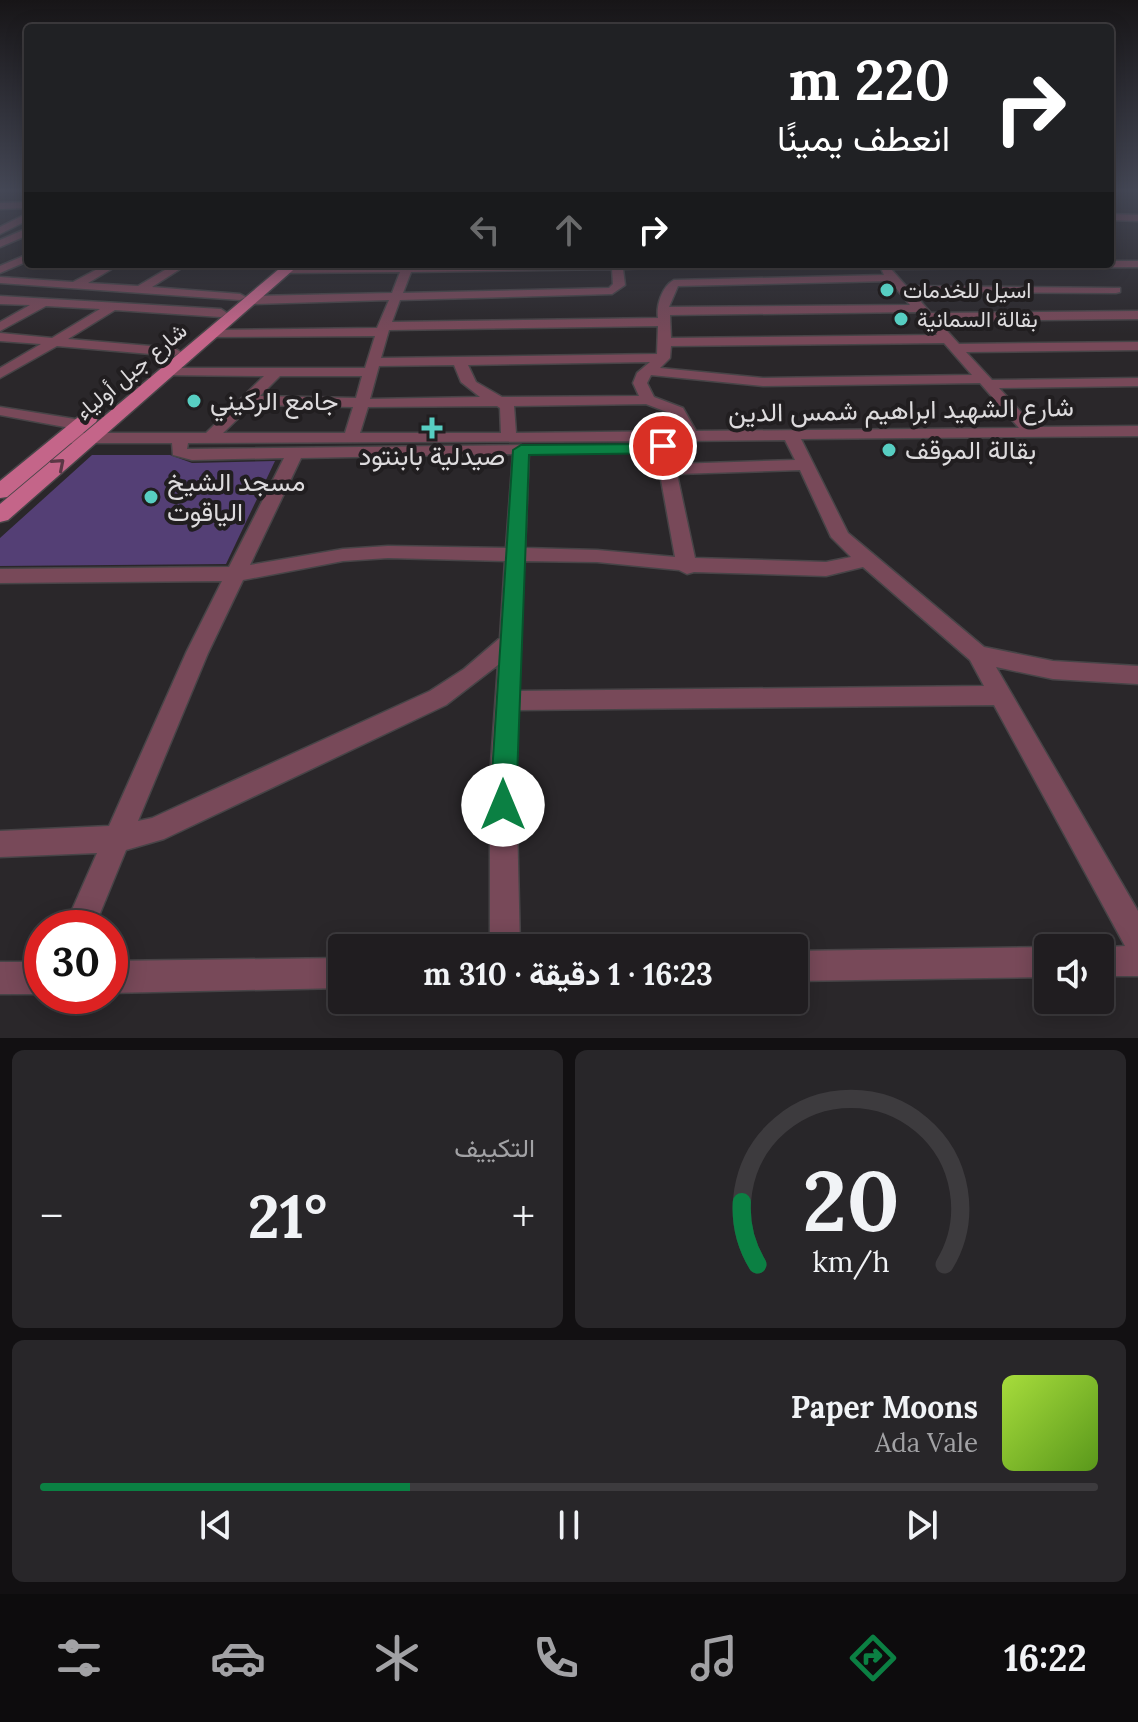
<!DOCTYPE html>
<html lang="ar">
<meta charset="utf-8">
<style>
:root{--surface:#201d20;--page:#282629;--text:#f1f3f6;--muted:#a2a2a5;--line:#3d3b3e;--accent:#0b8043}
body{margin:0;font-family:Lora,Vazirmatn,serif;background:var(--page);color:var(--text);direction:rtl;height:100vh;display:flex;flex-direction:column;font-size:30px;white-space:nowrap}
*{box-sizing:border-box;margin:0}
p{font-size:26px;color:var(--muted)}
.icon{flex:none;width:44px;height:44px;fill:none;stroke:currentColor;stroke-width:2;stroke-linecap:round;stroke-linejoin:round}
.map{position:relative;height:1038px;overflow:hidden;direction:ltr}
.sheet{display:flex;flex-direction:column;gap:12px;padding:12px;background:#121012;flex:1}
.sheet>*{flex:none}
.guide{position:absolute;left:24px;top:24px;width:1090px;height:244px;border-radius:8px;box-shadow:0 4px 20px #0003,0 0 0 2px var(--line);direction:rtl;background:#202124;color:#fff;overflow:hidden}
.buttons{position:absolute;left:1034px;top:934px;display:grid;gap:16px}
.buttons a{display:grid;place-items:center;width:80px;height:80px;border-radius:8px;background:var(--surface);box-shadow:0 4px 20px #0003,0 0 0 2px var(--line);font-size:40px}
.speed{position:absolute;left:24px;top:910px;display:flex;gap:16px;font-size:40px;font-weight:700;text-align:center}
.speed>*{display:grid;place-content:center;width:104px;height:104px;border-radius:50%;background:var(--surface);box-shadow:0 4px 20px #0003,0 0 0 2px var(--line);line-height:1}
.speed .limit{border:12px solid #d22;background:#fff;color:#111}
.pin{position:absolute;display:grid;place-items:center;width:68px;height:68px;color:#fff;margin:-34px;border:4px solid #fff;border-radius:50%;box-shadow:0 2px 8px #0007}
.me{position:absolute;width:88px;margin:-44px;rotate:0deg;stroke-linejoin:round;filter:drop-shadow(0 0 6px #0008)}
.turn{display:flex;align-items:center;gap:28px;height:168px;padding:0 32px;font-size:36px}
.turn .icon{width:104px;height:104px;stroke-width:2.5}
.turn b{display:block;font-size:56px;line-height:68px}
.lanes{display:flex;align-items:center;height:76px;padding:0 32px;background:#0003;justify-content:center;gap:40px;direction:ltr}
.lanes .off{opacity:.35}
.big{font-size:60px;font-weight:800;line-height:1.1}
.sheet .card{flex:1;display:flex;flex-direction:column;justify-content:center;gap:12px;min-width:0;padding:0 28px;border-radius:12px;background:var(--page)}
.sheet .dial{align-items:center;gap:0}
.dial svg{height:208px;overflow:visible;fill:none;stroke:var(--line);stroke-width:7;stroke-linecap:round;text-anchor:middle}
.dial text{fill:var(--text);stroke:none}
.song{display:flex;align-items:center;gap:24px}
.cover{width:96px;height:96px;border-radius:12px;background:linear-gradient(135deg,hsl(80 70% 55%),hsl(90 70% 35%))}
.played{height:8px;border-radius:4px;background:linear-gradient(90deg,var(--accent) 35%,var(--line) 35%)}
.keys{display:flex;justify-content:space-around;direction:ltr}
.heat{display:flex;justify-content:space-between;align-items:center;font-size:44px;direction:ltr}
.sheet .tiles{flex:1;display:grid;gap:12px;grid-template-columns:1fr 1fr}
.card:last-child{grid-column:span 2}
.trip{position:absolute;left:328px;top:934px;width:480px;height:80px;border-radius:8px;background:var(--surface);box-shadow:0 4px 20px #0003,0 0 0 2px var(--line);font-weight:800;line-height:80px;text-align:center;direction:rtl}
.dock{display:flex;height:128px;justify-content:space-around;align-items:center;background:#0d0c0d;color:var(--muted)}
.dock .icon{width:56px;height:56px}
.dock .active{color:var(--accent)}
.dock b{font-size:36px;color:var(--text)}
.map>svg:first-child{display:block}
.building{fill:#543f75}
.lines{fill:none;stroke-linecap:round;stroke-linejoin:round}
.minor-casing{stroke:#474447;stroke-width:3}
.major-casing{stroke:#474447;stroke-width:3}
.minor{fill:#784959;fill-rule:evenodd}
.major{fill:#c46589;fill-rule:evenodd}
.oneway{stroke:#5a3745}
.route{fill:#0b8043;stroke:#07532c;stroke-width:2}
.poi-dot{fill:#57cec2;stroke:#211e20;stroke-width:3}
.labels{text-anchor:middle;stroke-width:8;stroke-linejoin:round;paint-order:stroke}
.far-poi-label{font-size:22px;fill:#dddbdd;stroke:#211e20;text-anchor:start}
.far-street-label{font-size:22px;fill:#dddbdd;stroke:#211e20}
.poi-label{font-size:26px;fill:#dddbdd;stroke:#211e20;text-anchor:start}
.street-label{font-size:26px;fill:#dddbdd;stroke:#211e20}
</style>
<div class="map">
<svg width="1138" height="1038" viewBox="0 0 1138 1038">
<rect width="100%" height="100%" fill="#2a272a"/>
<polygon class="building" points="92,455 170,455 192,463 275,461 226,564 0,566 0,538"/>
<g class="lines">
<defs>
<g id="minor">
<polygon points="28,202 28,208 0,209 0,203"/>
<polygon points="28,213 28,220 0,234 0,227"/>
<polygon points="1110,214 1138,215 1138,221 1110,220"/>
<polygon points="28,228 28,235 0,247 0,240"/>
<polygon points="28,254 28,261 0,273 0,266"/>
<path d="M1110 261H1138V267L891 269 906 286 1120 288V292L1116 293 912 292 931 313 1138 311V319L938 321 959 344 1138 342V350L966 352 992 380 1138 378V386L999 388 1035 427 1138 426V436L801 439 848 533 984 647 1053 661 1138 666V684L1053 679 996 667 1138 911V976H1100V948H1094L1125 946 994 705 518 710 516 777 520 948H490V777L498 665 446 705 164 839 126 850 94 928H64L97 853 0 857V831L109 826 186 653 222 581 0 583V569L229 567 284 458 192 460 173 455 172 443H66L58 438 66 433H206L264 376 162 375 160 372 167 368H365L375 336 207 337 205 334 211 330 377 328 389 300 251 304 245 300 251 296 392 293 400 272 286 273 282 272V268L404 264 660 265 655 268 623 269 625 285 612 294 400 300 392 322 658 318C656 306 662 286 674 280L884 275 879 264H1110ZM612 269 613 284 609 288 403 293 411 272ZM890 281 910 305 669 307 678 286ZM917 312 937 335 671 338 670 315ZM658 326 657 354 381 358 389 330ZM944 343 972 375 763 378 660 368 670 358 671 346ZM650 362 637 373 633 383 639 396 502 397 476 382 468 365ZM454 365 461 382 480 397 370 399 379 366ZM651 375 763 386 980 383 1019 428 696 431 683 408 654 397 647 383ZM280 376H362L356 398 260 396ZM646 404 672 414 681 431 516 433 514 406ZM252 405 353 407 345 433H223ZM497 406 500 408 501 433H360L368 407ZM785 440 795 460 675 464 670 441ZM654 441 675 557 597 550 525 548 529 450 521 445 187 449 188 443ZM513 454 506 548 388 546 343 549 250 565 301 458ZM800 470 831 537 851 557 826 562 695 558 677 474ZM388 558 505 561 500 638 464 669 430 691 152 818 138 821 208 653 243 580 343 561ZM524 561 597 562 679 570 687 574 694 572 826 576 863 567 970 660 984 686 519 691Z"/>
<polygon points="107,264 120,264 88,283 138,286 175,264 188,264 152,287 240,294 246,297 240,300 0,283 0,277 73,282"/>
<polygon points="263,264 284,264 284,265 279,268"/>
<polygon points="0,296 221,309 227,313 221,317 115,310 68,339 174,348 181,352 174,356 57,346 0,378 0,368 41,344 0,341 0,333 52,338 100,309 46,306 0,331 0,322 30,305 0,304"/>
<polygon points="0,407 81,420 89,425 81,430 0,415"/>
<polygon points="1048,947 1051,948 1048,948 1048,977 794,981 794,951"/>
<polygon points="342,958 342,988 110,993 110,961"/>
<rect x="0" y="962" width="42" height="32"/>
</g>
<g id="major">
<polygon points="285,264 300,264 8,520 0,522 0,504"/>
<polygon points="89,412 96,414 98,418 96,422 7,497 0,498 0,481 82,414"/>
</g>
</defs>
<use href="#minor" class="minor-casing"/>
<use href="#major" class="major-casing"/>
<use href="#minor" class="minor"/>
<use href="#major" class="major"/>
</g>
<defs><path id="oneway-chevron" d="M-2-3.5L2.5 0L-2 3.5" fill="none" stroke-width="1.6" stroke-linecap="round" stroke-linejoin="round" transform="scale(2)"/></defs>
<use class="oneway" href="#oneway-chevron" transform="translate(59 464) rotate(-41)"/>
<linearGradient id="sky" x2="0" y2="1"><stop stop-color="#171517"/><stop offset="0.57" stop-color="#444755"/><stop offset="1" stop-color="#444755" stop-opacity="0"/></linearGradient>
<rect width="1138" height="334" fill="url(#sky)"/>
<polygon class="route" points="663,441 671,446 669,453 529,455 516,805 513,814 503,818 494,814 490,805 513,450 521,445 656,444"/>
<g class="poi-dot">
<circle cx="887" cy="290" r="8"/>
<circle cx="901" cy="319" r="8"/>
<circle cx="194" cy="401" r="8"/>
<path d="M428 416h8v8h8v8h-8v8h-8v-8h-8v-8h8z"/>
<circle cx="889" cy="450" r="8"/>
<circle cx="151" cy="497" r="8"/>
</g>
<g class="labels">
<g class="far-poi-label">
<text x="903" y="298">اسيل للخدمات</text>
<text x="917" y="327">بقالة السمانية</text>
</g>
<g class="far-street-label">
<text transform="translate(131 371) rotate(-40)" y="8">شارع جبل أولياء</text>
</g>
<g class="poi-label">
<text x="210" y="410">جامع الركيني</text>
<text x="905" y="459">بقالة الموقف</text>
<text x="432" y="465" text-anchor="middle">صيدلية بابنتود</text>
<text x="167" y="491">مسجد الشيخ<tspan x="167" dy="30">الياقوت</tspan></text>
</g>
<g class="street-label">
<text transform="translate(901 410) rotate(-1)" y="9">شارع الشهيد ابراهيم شمس الدين</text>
</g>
</g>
</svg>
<div class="buttons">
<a><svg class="icon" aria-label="sound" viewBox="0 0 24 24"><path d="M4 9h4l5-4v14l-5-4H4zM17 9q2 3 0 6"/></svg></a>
</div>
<div class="speed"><div class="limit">30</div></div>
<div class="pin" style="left:663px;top:446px;background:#d93025"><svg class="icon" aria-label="arrive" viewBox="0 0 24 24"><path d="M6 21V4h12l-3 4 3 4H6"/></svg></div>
<svg class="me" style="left:503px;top:805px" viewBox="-20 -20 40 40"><circle r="19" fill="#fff"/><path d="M0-13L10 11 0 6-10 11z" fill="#0b8043"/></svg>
<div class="trip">16:23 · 1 دقيقة · 310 m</div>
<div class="guide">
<div class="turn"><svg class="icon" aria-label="right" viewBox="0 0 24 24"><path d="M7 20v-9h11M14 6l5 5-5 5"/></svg><div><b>220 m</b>انعطف يمينًا</div></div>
<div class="lanes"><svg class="icon off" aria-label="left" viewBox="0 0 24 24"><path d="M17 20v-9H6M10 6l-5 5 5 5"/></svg><svg class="icon off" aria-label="ahead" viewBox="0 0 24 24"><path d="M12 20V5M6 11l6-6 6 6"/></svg><svg class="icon" aria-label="right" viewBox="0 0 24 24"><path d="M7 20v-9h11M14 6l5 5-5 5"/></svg></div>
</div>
</div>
<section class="sheet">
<div class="tiles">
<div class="card dial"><svg viewBox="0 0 100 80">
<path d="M14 69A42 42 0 1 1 86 69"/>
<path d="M14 69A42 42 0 0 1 8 45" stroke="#0b8043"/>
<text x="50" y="56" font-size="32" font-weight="700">20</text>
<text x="50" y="72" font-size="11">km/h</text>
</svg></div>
<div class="card"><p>التكييف</p>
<div class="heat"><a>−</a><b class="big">21°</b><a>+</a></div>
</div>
<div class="card">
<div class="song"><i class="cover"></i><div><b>Paper Moons</b><p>Ada Vale</p></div></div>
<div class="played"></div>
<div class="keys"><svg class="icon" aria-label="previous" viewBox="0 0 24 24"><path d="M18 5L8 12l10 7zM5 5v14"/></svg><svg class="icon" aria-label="pause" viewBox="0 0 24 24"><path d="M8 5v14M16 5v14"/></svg><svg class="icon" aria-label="next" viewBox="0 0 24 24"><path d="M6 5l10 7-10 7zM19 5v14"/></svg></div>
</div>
</div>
</section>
<nav class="dock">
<b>16:22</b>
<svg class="icon active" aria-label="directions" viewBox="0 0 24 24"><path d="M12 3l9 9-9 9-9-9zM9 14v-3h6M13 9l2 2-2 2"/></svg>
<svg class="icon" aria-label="music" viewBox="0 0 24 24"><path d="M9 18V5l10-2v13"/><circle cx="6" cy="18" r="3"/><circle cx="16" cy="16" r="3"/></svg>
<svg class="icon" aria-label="phone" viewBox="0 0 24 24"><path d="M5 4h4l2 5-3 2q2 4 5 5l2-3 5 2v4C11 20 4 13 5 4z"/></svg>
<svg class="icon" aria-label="climate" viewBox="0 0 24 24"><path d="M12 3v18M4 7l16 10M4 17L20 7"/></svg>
<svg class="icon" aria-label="car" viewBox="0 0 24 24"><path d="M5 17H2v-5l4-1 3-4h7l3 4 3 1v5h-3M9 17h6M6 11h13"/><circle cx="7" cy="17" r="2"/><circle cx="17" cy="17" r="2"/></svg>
<svg class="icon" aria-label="filters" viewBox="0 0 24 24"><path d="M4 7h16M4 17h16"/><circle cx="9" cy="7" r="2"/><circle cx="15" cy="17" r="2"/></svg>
</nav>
